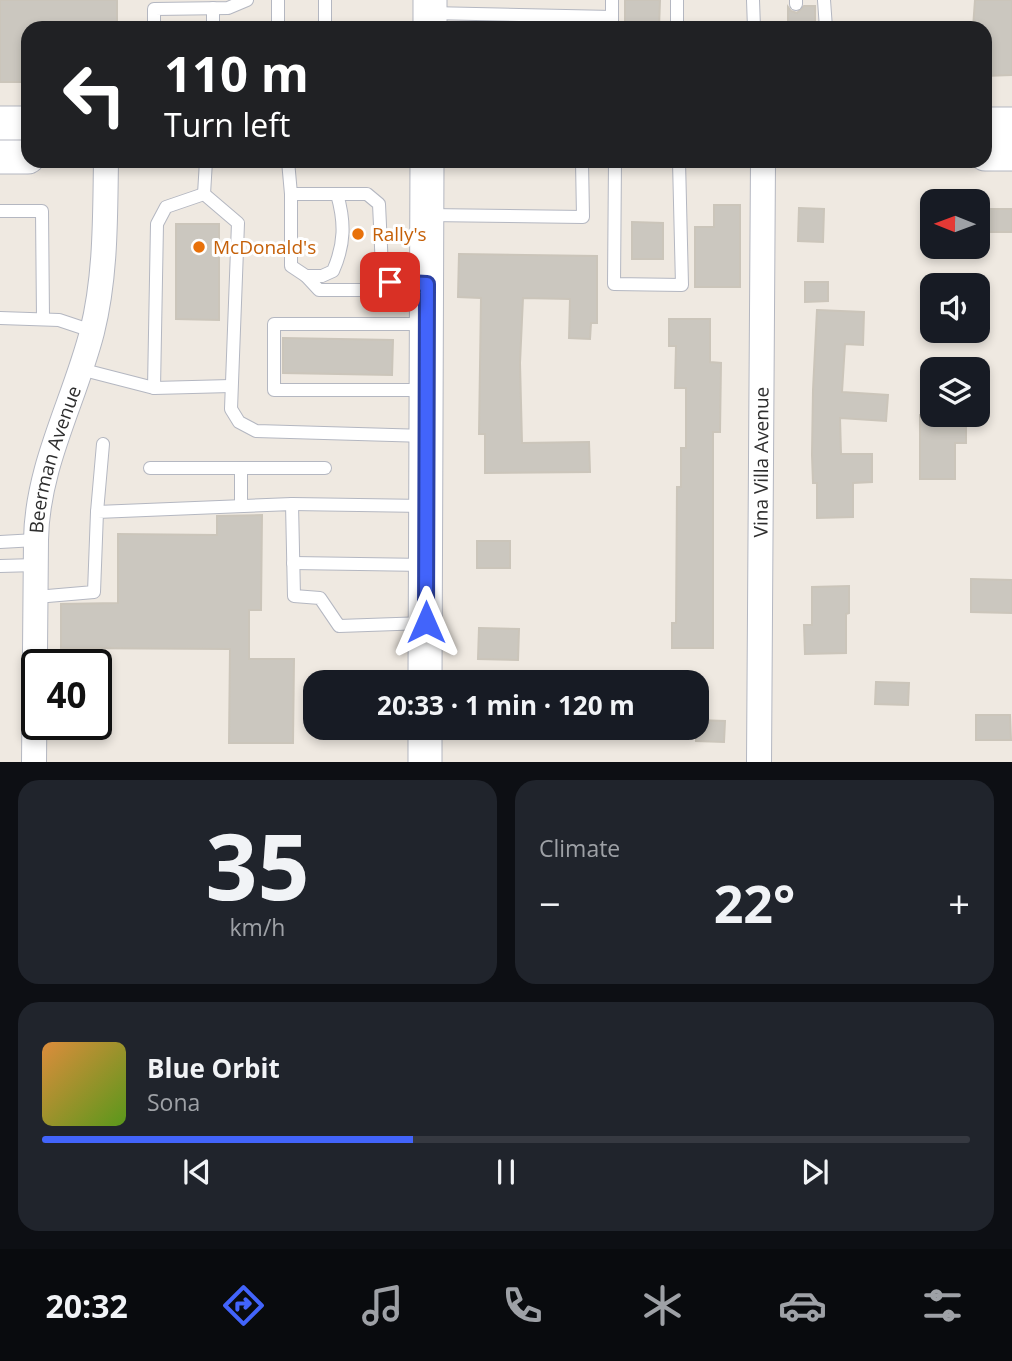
<!DOCTYPE html>
<meta charset="utf-8">
<style>
:root{--surface:#171b24;--page:#20242c;--text:#f1f3f6;--muted:#9ea1a6;--line:#363941;--accent:#4264fb}
body{margin:0;font-family:"Open Sans",sans-serif;background:var(--page);color:var(--text);height:100vh;display:flex;flex-direction:column;font-size:26px;white-space:nowrap}
*{box-sizing:border-box;margin:0}
p{font-size:23px;color:var(--muted)}
.icon{flex:none;width:38px;height:38px;fill:none;stroke:currentColor;stroke-width:2;stroke-linecap:round;stroke-linejoin:round}
.map{position:relative;height:762px;overflow:hidden}
.panel{display:flex;flex-direction:column;gap:18px;padding:18px;background:#0d0f14;flex:1}
.panel>*{flex:none}
.hud{position:absolute;left:21px;top:21px;width:971px;height:147px;border-radius:21px;box-shadow:0 4px 10px #0003;background:#202124;color:#fff;overflow:hidden}
.needle{width:46px;rotate:271deg}
.buttons{position:absolute;left:920px;top:189px;display:grid;gap:14px}
.buttons a{display:grid;place-items:center;width:70px;height:70px;border-radius:14px;background:var(--surface);box-shadow:0 4px 10px #0003;font-size:35px}
.speed{position:absolute;left:21px;top:649px;display:flex;gap:14px;font-size:35px;font-weight:700;text-align:center}
.speed>*{display:grid;place-content:center;width:91px;height:91px;border-radius:50%;background:var(--surface);box-shadow:0 4px 10px #0003;line-height:1}
.speed .limit{border:4px solid #111;border-radius:10px;background:#fff;color:#111}
.pin{position:absolute;display:grid;place-items:center;width:60px;height:60px;color:#fff;margin:-30px;border-radius:14px;box-shadow:0 4px 10px #0006}
.me{position:absolute;width:77px;margin:-38px;rotate:0deg;stroke-linejoin:round;filter:drop-shadow(0 0 5px #0008)}
.turn{display:flex;align-items:center;gap:24px;height:147px;padding:0 28px;font-size:32px}
.turn .icon{width:91px;height:91px;stroke-width:2.5}
.turn b{display:block;font-size:49px;line-height:60px}
.big{font-size:52px;font-weight:700;line-height:1.1}
.panel .card{flex:1;display:flex;flex-direction:column;justify-content:center;gap:10px;min-width:0;padding:0 24px;border-radius:21px;background:var(--page)}
.panel .dial{align-items:center;gap:0}
.dial b{font-size:91px;line-height:1}
.song{display:flex;align-items:center;gap:21px}
.cover{width:84px;height:84px;border-radius:10px;background:linear-gradient(135deg,hsl(30 70% 55%),hsl(90 70% 35%))}
.played{height:7px;border-radius:4px;background:linear-gradient(90deg,var(--accent) 40%,var(--line) 40%)}
.keys{display:flex;justify-content:space-around;direction:ltr}
.heat{display:flex;justify-content:space-between;align-items:center;font-size:38px;direction:ltr}
.panel .tiles{flex:1;display:grid;gap:18px;grid-template-columns:1fr 1fr}
.card:last-child{grid-column:span 2}
.trip{position:absolute;left:303px;top:670px;width:406px;height:70px;border-radius:21px;background:var(--surface);box-shadow:0 4px 10px #0003;font-weight:700;line-height:70px;text-align:center}
.tab-bar{display:flex;height:112px;justify-content:space-around;align-items:center;background:#090b0e;color:var(--muted)}
.tab-bar .icon{width:49px;height:49px}
.tab-bar .current{color:var(--accent)}
.tab-bar b{font-size:32px;color:var(--text)}
.map>svg:first-child{display:block}
.building{fill:#cbc7bf;stroke:#cbc5ba;stroke-width:2}
.lines{fill:none;stroke-linecap:round;stroke-linejoin:round}
.lane-casing{stroke:#b4b7c1;stroke-width:14}
.street-casing{stroke:#b4b7c1;stroke-width:26}
.secondary-casing{stroke:#b4b7c1;stroke-width:35}
.lane{stroke:#fff;stroke-width:12}
.street{stroke:#fff;stroke-width:24}
.secondary{stroke:#fff;stroke-width:33}
.route-casing{stroke:#2b41a3;stroke-width:18}
.route{stroke:#4264fb;stroke-width:12}
.food-dot{fill:#e8710a;stroke:#fff;stroke-width:2.5}
.labels{text-anchor:middle;stroke-width:6;stroke-linejoin:round;paint-order:stroke}
.food-label{font-size:19px;fill:#c56008;stroke:#fff;text-anchor:start}
.street-label{font-size:19px;fill:#2e2e2e;stroke:#fff}
</style>
<div class="map">
<svg width="1012" height="763" viewBox="0 0 1012 763">
<rect width="100%" height="100%" fill="#efe9e1"/>
<g class="building">
<polygon points="0,0 117,0 117,28 28,28 28,82 0,82"/>
<polygon points="625,0 660,0 659,28 625,28"/>
<polygon points="975,0 1012,0 1012,75 985,76 985,28 973,28"/>
<polygon points="804,6 815,6 815,28 788,28 788,7 791,11 797,13"/>
<polygon points="714,205 740,205 740,287 695,287 695,227 714,227"/>
<polygon points="799,208 824,209 823,242 798,241"/>
<rect x="978" y="209" width="34" height="23"/>
<polygon points="632,222 663,223 663,259 632,259"/>
<polygon points="176,224 219,224 219,320 176,319"/>
<polygon points="459,254 597,256 597,323 591,323 590,339 569,338 570,299 523,298 520,363 522,443 589,442 590,472 485,473 485,434 479,434 481,298 458,297"/>
<polygon points="805,282 828,282 828,301 805,302"/>
<polygon points="817,310 864,312 863,345 845,344 842,392 888,395 886,421 840,418 841,454 872,454 872,482 853,483 853,517 817,518 817,483 813,483 812,455 813,390"/>
<polygon points="669,319 710,319 710,362 721,363 720,432 713,432 713,648 672,648 672,623 676,623 677,487 681,487 681,448 686,448 686,388 675,388 676,346 669,346"/>
<polygon points="283,338 393,340 392,375 283,373"/>
<polygon points="920,415 944,415 944,421 966,421 966,443 955,443 955,479 920,479"/>
<polygon points="262,515 261,610 249,610 249,659 294,659 293,743 229,743 230,649 61,648 61,604 118,603 118,534 217,535 217,516"/>
<rect x="477" y="541" width="33" height="27"/>
<polygon points="971,579 1012,580 1012,613 971,612"/>
<polygon points="849,586 849,613 846,614 846,653 805,654 804,625 812,625 812,587"/>
<polygon points="479,628 519,629 518,660 478,659"/>
<polygon points="876,682 909,683 908,705 875,704"/>
<polygon points="976,715 1010,715 1011,740 976,740"/>
<polygon points="696,720 725,721 724,742 696,741"/>
</g>
<g class="lines">
<defs>
<g id="lane">
<polyline points="325,0 325,28"/>
<polyline points="753,0 754,28"/>
<polyline points="824,0 826,28"/>
<polyline points="796,4 796,0"/>
<polyline points="430,13 612,17"/>
<polyline points="154,28 154,9 228,8 247,0"/>
<polyline points="213,28 213,8"/>
<polyline points="278,28 278,0"/>
<polyline points="612,28 612,0"/>
<polyline points="677,28 677,0"/>
<polyline points="288,161 291,194 291,266 306,276 319,290 377,290 390,282 426,283"/>
<polyline points="615,161 614,284 682,285 679,161"/>
<polyline points="204,194 238,223 231,409 239,422 256,431 426,436"/>
<polyline points="204,194 206,161"/>
<polyline points="291,194 367,194 379,204 382,268 390,282"/>
<polyline points="0,211 42,211 43,318"/>
<polyline points="427,215 583,217 582,161"/>
<path d="M306 276H322L333 271C345 244 345 222 337 194"/>
<polyline points="0,318 59,320 92,331"/>
<polyline points="80,369 154,388 231,386"/>
<polyline points="154,388 157,224 166,207 204,194"/>
<polyline points="426,390 274,390 274,324 426,324"/>
<polyline points="150,468 241,468 241,506"/>
<polyline points="241,468 325,468"/>
<polyline points="292,504 425,506"/>
<polyline points="97,512 103,444"/>
<polyline points="0,542 36,540"/>
<polyline points="293,563 426,565"/>
<polyline points="0,566 36,565"/>
<polyline points="36,597 94,592 97,512 292,504 294,596 320,598 339,626 425,623"/>
</g>
<g id="street">
<path id="s1" d="M34 763 36 540C37 466 74 402 92 332 106 276 105 218 106 161"/>
<path id="s2" d="M759 763 763 161"/>
</g>
<g id="secondary">
<polyline points="430,28 430,0"/>
<polyline points="0,123 28,123"/>
<polyline points="985,124 1012,124"/>
<polyline points="985,154 1012,154"/>
<polyline points="0,157 28,157"/>
<polyline points="425,682 427,161"/>
<polyline points="425,763 425,728"/>
</g>
</defs>
<use href="#lane" class="lane-casing"/>
<use href="#street" class="street-casing"/>
<use href="#secondary" class="secondary-casing"/>
<use href="#lane" class="lane"/>
<use href="#street" class="street"/>
<use href="#secondary" class="secondary"/>
</g>
<g class="lines">
<defs>
<polyline id="route" points="390,282 427,284 426,622"/>
</defs>
<use href="#route" class="route-casing"/>
<use href="#route" class="route"/>
</g>
<g class="food-dot">
<circle cx="358" cy="234" r="7"/>
<circle cx="199" cy="247" r="7"/>
</g>
<g class="labels">
<g class="food-label">
<text x="372" y="241">Rally's</text>
<text x="213" y="254">McDonald's</text>
</g>
<g class="street-label">
<text dy="7" stroke="none"><textPath href="#s1" startOffset="306">Beerman Avenue</textPath></text>
<text dy="7" stroke="none"><textPath href="#s2" startOffset="301">Vina Villa Avenue</textPath></text>
</g>
</g>
</svg>
<div class="buttons">
<a><svg class="needle" viewBox="-14 -14 28 28"><path d="M0-13l5 13h-10z" fill="#e53935"/><path d="M0 13l5-13h-10z" fill="#9ea1a6"/></svg></a>
<a><svg class="icon" aria-label="sound" viewBox="0 0 24 24"><path d="M4 9h4l5-4v14l-5-4H4zM17 9q2 3 0 6"/></svg></a>
<a><svg class="icon" aria-label="layers" viewBox="0 0 24 24"><path d="M12 4l9 5-9 5-9-5zM3 14l9 5 9-5"/></svg></a>
</div>
<div class="speed"><div class="limit">40</div></div>
<div class="pin" style="left:390px;top:282px;background:#d93025"><svg class="icon" aria-label="arrive" viewBox="0 0 24 24"><path d="M6 21V4h12l-3 4 3 4H6"/></svg></div>
<svg class="me" style="left:426px;top:622px" viewBox="-20 -20 40 40"><path d="M0-17L14 15 0 8-14 15z" fill="#4264fb" stroke="#fff" stroke-width="4"/></svg>
<div class="trip">20:33 · 1 min · 120 m</div>
<div class="hud">
<div class="turn"><svg class="icon" aria-label="left" viewBox="0 0 24 24"><path d="M17 20v-9H6M10 6l-5 5 5 5"/></svg><div><b>110 m</b>Turn left</div></div>
</div>
</div>
<section class="panel">
<div class="tiles">
<div class="card dial"><b>35</b><p>km/h</p></div>
<div class="card"><p>Climate</p>
<div class="heat"><a>−</a><b class="big">22°</b><a>+</a></div>
</div>
<div class="card">
<div class="song"><i class="cover"></i><div><b>Blue Orbit</b><p>Sona</p></div></div>
<div class="played"></div>
<div class="keys"><svg class="icon" aria-label="previous" viewBox="0 0 24 24"><path d="M18 5L8 12l10 7zM5 5v14"/></svg><svg class="icon" aria-label="pause" viewBox="0 0 24 24"><path d="M8 5v14M16 5v14"/></svg><svg class="icon" aria-label="next" viewBox="0 0 24 24"><path d="M6 5l10 7-10 7zM19 5v14"/></svg></div>
</div>
</div>
</section>
<nav class="tab-bar">
<b>20:32</b>
<svg class="icon current" aria-label="directions" viewBox="0 0 24 24"><path d="M12 3l9 9-9 9-9-9zM9 14v-3h6M13 9l2 2-2 2"/></svg>
<svg class="icon" aria-label="music" viewBox="0 0 24 24"><path d="M9 18V5l10-2v13"/><circle cx="6" cy="18" r="3"/><circle cx="16" cy="16" r="3"/></svg>
<svg class="icon" aria-label="phone" viewBox="0 0 24 24"><path d="M5 4h4l2 5-3 2q2 4 5 5l2-3 5 2v4C11 20 4 13 5 4z"/></svg>
<svg class="icon" aria-label="climate" viewBox="0 0 24 24"><path d="M12 3v18M4 7l16 10M4 17L20 7"/></svg>
<svg class="icon" aria-label="car" viewBox="0 0 24 24"><path d="M5 17H2v-5l4-1 3-4h7l3 4 3 1v5h-3M9 17h6M6 11h13"/><circle cx="7" cy="17" r="2"/><circle cx="17" cy="17" r="2"/></svg>
<svg class="icon" aria-label="filters" viewBox="0 0 24 24"><path d="M4 7h16M4 17h16"/><circle cx="9" cy="7" r="2"/><circle cx="15" cy="17" r="2"/></svg>
</nav>
